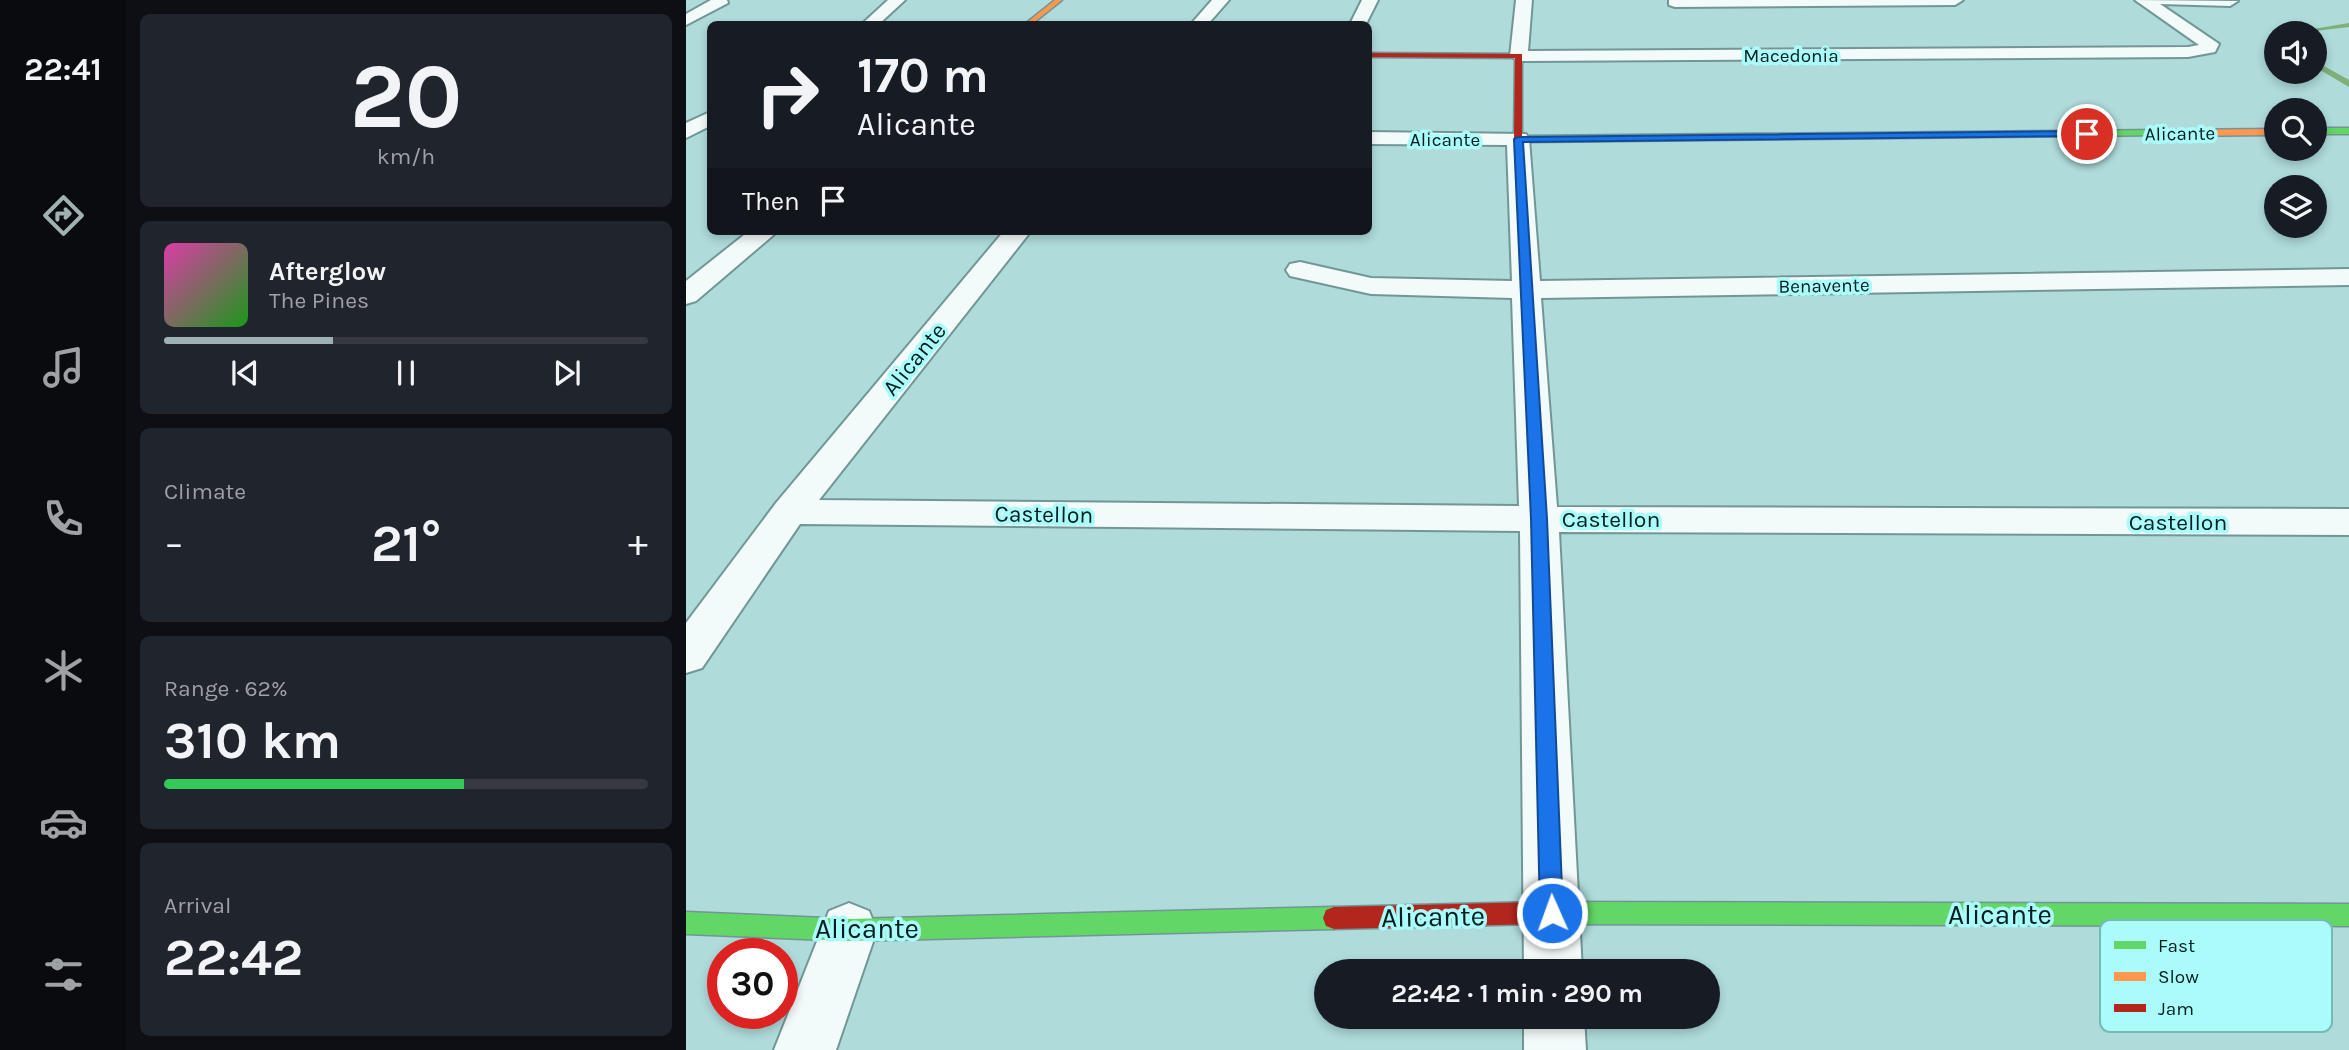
<!DOCTYPE html>
<meta charset="utf-8">
<style>
:root{--surface:#171b24;--page:#20242c;--text:#f1f3f6;--muted:#9ea1a6;--line:#363941;--accent:#a0b1b3}
body{margin:0;font-family:Karla,sans-serif;background:var(--page);color:var(--text);height:100vh;display:flex;flex-direction:column;font-size:26px;white-space:nowrap}
*{box-sizing:border-box;margin:0}
p{font-size:23px;color:var(--muted)}
.icon{flex:none;width:38px;height:38px;fill:none;stroke:currentColor;stroke-width:2;stroke-linecap:round;stroke-linejoin:round}
.map{position:relative;flex:1;overflow:hidden}
.panel{display:flex;flex-direction:column;gap:14px;padding:14px;background:#0d0f14;width:560px}
.panel>*{flex:none}
.hud{position:absolute;left:21px;top:21px;width:665px;height:214px;border-radius:10px;box-shadow:0 4px 10px #0003;background:#171b24;color:var(--text);overflow:hidden}
.tools{position:absolute;left:1578px;top:21px;display:grid;gap:14px}
.tools a{display:grid;place-items:center;width:63px;height:63px;border-radius:50%;background:var(--surface);box-shadow:0 4px 10px #0003;font-size:35px}
.speed{position:absolute;left:21px;top:938px;display:flex;gap:14px;font-size:35px;font-weight:700;text-align:center}
.speed>*{display:grid;place-content:center;width:91px;height:91px;border-radius:50%;background:var(--surface);box-shadow:0 4px 10px #0003;line-height:1}
.speed .limit{border:10px solid #d22;background:#fff;color:#111}
.pin{position:absolute;display:grid;place-items:center;width:60px;height:60px;color:#fff;margin:-30px;border:4px solid #fff;border-radius:50%;box-shadow:0 2px 7px #0007}
.me{position:absolute;width:77px;margin:-38px;rotate:358deg;stroke-linejoin:round;filter:drop-shadow(0 0 5px #0008)}
.turn{display:flex;align-items:center;gap:24px;height:147px;padding:0 35px;font-size:32px}
.turn .icon{width:91px;height:91px;stroke-width:2.5}
.turn b{display:block;font-size:49px;line-height:60px}
.then{display:flex;align-items:center;height:66px;padding:0 35px;background:#0003;gap:14px;font-size:26px}
.big{font-size:52px;font-weight:700;line-height:1.1}
.panel .widget{flex:1;display:flex;flex-direction:column;justify-content:center;gap:10px;min-width:0;padding:0 24px;border-radius:10px;background:var(--page)}
.panel .dial{align-items:center;gap:0}
.dial b{font-size:91px;line-height:1}
.song{display:flex;align-items:center;gap:21px}
.cover{width:84px;height:84px;border-radius:10px;background:linear-gradient(135deg,hsl(320 70% 55%),hsl(120 70% 35%))}
.played{height:7px;border-radius:4px;background:linear-gradient(90deg,var(--accent) 35%,var(--line) 35%)}
.keys{display:flex;justify-content:space-around;direction:ltr}
.heat{display:flex;justify-content:space-between;align-items:center;font-size:38px;direction:ltr}
.charge{height:10px;border-radius:5px;background:linear-gradient(90deg,#34c759 62%,var(--line) 0)}
.trip{position:absolute;left:628px;top:959px;width:406px;height:70px;border-radius:35px;background:var(--surface);box-shadow:0 4px 10px #0003;font-weight:700;line-height:70px;text-align:center}
main{display:flex;flex:1;min-height:0}
.dock{display:flex;flex-direction:column;width:126px;justify-content:space-around;align-items:center;background:#090b0e;color:var(--muted)}
.dock .icon{width:49px;height:49px}
.dock .current{color:var(--accent)}
.dock b{font-size:32px;color:var(--text)}
.map>svg:first-child{display:block}
.lines{fill:none;stroke-linecap:round;stroke-linejoin:round}
.stream{fill:#80af7a;fill-rule:evenodd}
.street-casing{stroke:#729696;stroke-width:4}
.fast-casing{stroke:#729696;stroke-width:3}
.slow-casing{stroke:#729696;stroke-width:3}
.jam-casing{stroke:#729696;stroke-width:3}
.street{fill:#f3fafa;fill-rule:evenodd}
.fast{fill:#63d668;fill-rule:evenodd}
.slow{fill:#ff974d;fill-rule:evenodd}
.jam{fill:#b3261e;fill-rule:evenodd}
.route{fill:#1a73e8;stroke:#114b97;stroke-width:2}
.labels{text-anchor:middle;stroke-width:7;stroke-linejoin:round;paint-order:stroke}
.far-street-label{font-size:19px;fill:#001f1f;stroke:#aafbfa}
.street-label{font-size:23px;fill:#001f1f;stroke:#aafbfa}
.near-street-label{font-size:28px;fill:#001f1f;stroke:#aafbfa}
.key{fill:#aafbfa;stroke:#77b9b8;stroke-width:2}
.key-label{font-size:19px;fill:#001f1f}
</style>
<main>
<nav class="dock">
<b>22:41</b>
<svg class="icon current" aria-label="directions" viewBox="0 0 24 24"><path d="M12 3l9 9-9 9-9-9zM9 14v-3h6M13 9l2 2-2 2"/></svg>
<svg class="icon" aria-label="music" viewBox="0 0 24 24"><path d="M9 18V5l10-2v13"/><circle cx="6" cy="18" r="3"/><circle cx="16" cy="16" r="3"/></svg>
<svg class="icon" aria-label="phone" viewBox="0 0 24 24"><path d="M5 4h4l2 5-3 2q2 4 5 5l2-3 5 2v4C11 20 4 13 5 4z"/></svg>
<svg class="icon" aria-label="climate" viewBox="0 0 24 24"><path d="M12 3v18M4 7l16 10M4 17L20 7"/></svg>
<svg class="icon" aria-label="car" viewBox="0 0 24 24"><path d="M5 17H2v-5l4-1 3-4h7l3 4 3 1v5h-3M9 17h6M6 11h13"/><circle cx="7" cy="17" r="2"/><circle cx="17" cy="17" r="2"/></svg>
<svg class="icon" aria-label="filters" viewBox="0 0 24 24"><path d="M4 7h16M4 17h16"/><circle cx="9" cy="7" r="2"/><circle cx="15" cy="17" r="2"/></svg>
</nav>
<section class="panel">
<div class="widget dial"><b>20</b><p>km/h</p></div>
<div class="widget">
<div class="song"><i class="cover"></i><div><b>Afterglow</b><p>The Pines</p></div></div>
<div class="played"></div>
<div class="keys"><svg class="icon" aria-label="previous" viewBox="0 0 24 24"><path d="M18 5L8 12l10 7zM5 5v14"/></svg><svg class="icon" aria-label="pause" viewBox="0 0 24 24"><path d="M8 5v14M16 5v14"/></svg><svg class="icon" aria-label="next" viewBox="0 0 24 24"><path d="M6 5l10 7-10 7zM19 5v14"/></svg></div>
</div>
<div class="widget"><p>Climate</p>
<div class="heat"><a>−</a><b class="big">21°</b><a>+</a></div>
</div>
<div class="widget"><p>Range · 62%</p><b class="big">310 km</b><div class="charge"></div></div>
<div class="widget"><p>Arrival</p><b class="big">22:42</b></div>
</section>
<div class="map">
<svg width="1663" height="1050" viewBox="0 0 1663 1050">
<rect width="100%" height="100%" fill="#afdbdb"/>
<g class="lines">
<g class="stream">
<polygon points="1663,23 1663,27 1611,33 1615,31"/>
<polygon points="1629,61 1663,80 1663,87 1629,67"/>
</g>
<defs>
<g id="street">
<polygon points="25,0 41,0 42,3 0,25 0,14"/>
<polygon points="202,0 219,0 193,24 176,24"/>
<polygon points="526,0 543,0 522,24 505,24"/>
<polygon points="676,0 692,0 680,24 664,24"/>
<polygon points="830,0 846,0 842,51 1502,47 1513,45 1449,0 1552,1 1544,6 1474,4 1533,44 1529,52 1502,57 833,61 824,56"/>
<polygon points="983,0 1277,0 1269,5 989,7 983,5"/>
<polygon points="24,112 24,126 0,138 0,123"/>
<polygon points="682,132 840,134 843,139 854,281 1663,269 1663,285 855,298 871,507 1663,509 1663,535 873,532 896,971 838,971 834,531 114,524 16,668 0,673 0,623 90,503 318,231 345,231 133,500 833,506 826,298 685,294 604,276 600,270 604,264 614,262 685,278 826,281 821,145 682,144"/>
<polygon points="63,231 92,231 10,301 0,304 0,281"/>
<polygon points="163,903 183,911 191,930 150,1050 88,1050 143,911"/>
<polygon points="838,1017 898,1017 900,1050 838,1050"/>
</g>
<g id="fast">
<rect x="1629" y="128" width="34" height="6"/>
<polygon points="1477,130 1481,133 1480,135 842,142 838,139 842,136"/>
<polygon points="850,902 1663,904 1663,926 850,924 842,921 839,913 842,905"/>
<polygon points="648,907 656,910 659,918 656,926 648,929 163,941 0,934 0,912 163,919"/>
</g>
<g id="slow">
<polygon points="369,0 376,0 346,24 339,24"/>
<polygon points="1591,129 1591,135 1477,136 1473,133 1477,130"/>
</g>
<g id="jam">
<polygon points="682,53 836,54 836,136 846,139 842,142 828,139 829,58 682,57"/>
<polygon points="850,902 858,905 861,913 858,921 850,924 648,929 640,926 637,918 640,910 648,907"/>
</g>
</defs>
<use href="#street" class="street-casing"/>
<use href="#fast" class="fast-casing"/>
<use href="#slow" class="slow-casing"/>
<use href="#jam" class="jam-casing"/>
<use href="#street" class="street"/>
<use href="#fast" class="fast"/>
<use href="#slow" class="slow"/>
<use href="#jam" class="jam"/>
</g>
<polygon class="route" points="1401,131 1404,132 1404,136 837,142 861,519 877,913 874,920 866,923 858,920 854,913 845,519 828,139 832,137"/>
<g class="labels">
<g class="far-street-label">
<text x="1105" y="62">Macedonia</text>
<text transform="translate(1494 133) rotate(-1)" y="7">Alicante</text>
<text x="759" y="146">Alicante</text>
<text transform="translate(1138 285) rotate(-1)" y="7">Benavente</text>
</g>
<g class="street-label">
<text transform="translate(228 359) rotate(-51)" y="8">Alicante</text>
<text transform="translate(358 514) rotate(1)" y="8">Castellon</text>
<text x="925" y="527">Castellon</text>
<text x="1492" y="530">Castellon</text>
</g>
<g class="near-street-label">
<text x="1314" y="924">Alicante</text>
<text transform="translate(747 916) rotate(-1)" y="10">Alicante</text>
<text x="181" y="938">Alicante</text>
</g>
</g>
<rect x="1414" y="920" width="232" height="112" rx="10" class="key"/>
<rect x="1428" y="941" width="32" height="8" fill="#63d668"/>
<rect x="1428" y="972" width="32" height="9" fill="#ff974d"/>
<rect x="1428" y="1004" width="32" height="8" fill="#b3261e"/>
<g class="key-label">
<text x="1472" y="952">Fast</text>
<text x="1472" y="983">Slow</text>
<text x="1472" y="1015">Jam</text>
</g>
</svg>
<div class="tools">
<a><svg class="icon" aria-label="sound" viewBox="0 0 24 24"><path d="M4 9h4l5-4v14l-5-4H4zM17 9q2 3 0 6"/></svg></a>
<a><svg class="icon" aria-label="search" viewBox="0 0 24 24"><circle cx="10" cy="10" r="6"/><path d="M15 15l6 6"/></svg></a>
<a><svg class="icon" aria-label="layers" viewBox="0 0 24 24"><path d="M12 4l9 5-9 5-9-5zM3 14l9 5 9-5"/></svg></a>
</div>
<div class="speed"><div class="limit">30</div></div>
<div class="pin" style="left:1401px;top:134px;background:#d93025"><svg class="icon" aria-label="arrive" viewBox="0 0 24 24"><path d="M6 21V4h12l-3 4 3 4H6"/></svg></div>
<svg class="me" style="left:866px;top:913px" viewBox="-20 -20 40 40"><circle r="17" fill="#1a73e8" stroke="#fff" stroke-width="3"/><path d="M0-11L8 9 0 5-8 9z" fill="#fff"/></svg>
<div class="trip">22:42 · 1 min · 290 m</div>
<div class="hud">
<div class="turn"><svg class="icon" aria-label="right" viewBox="0 0 24 24"><path d="M7 20v-9h11M14 6l5 5-5 5"/></svg><div><b>170 m</b>Alicante</div></div>
<div class="then">Then<svg class="icon" aria-label="arrive" viewBox="0 0 24 24"><path d="M6 21V4h12l-3 4 3 4H6"/></svg></div>
</div>
</div>
</main>
